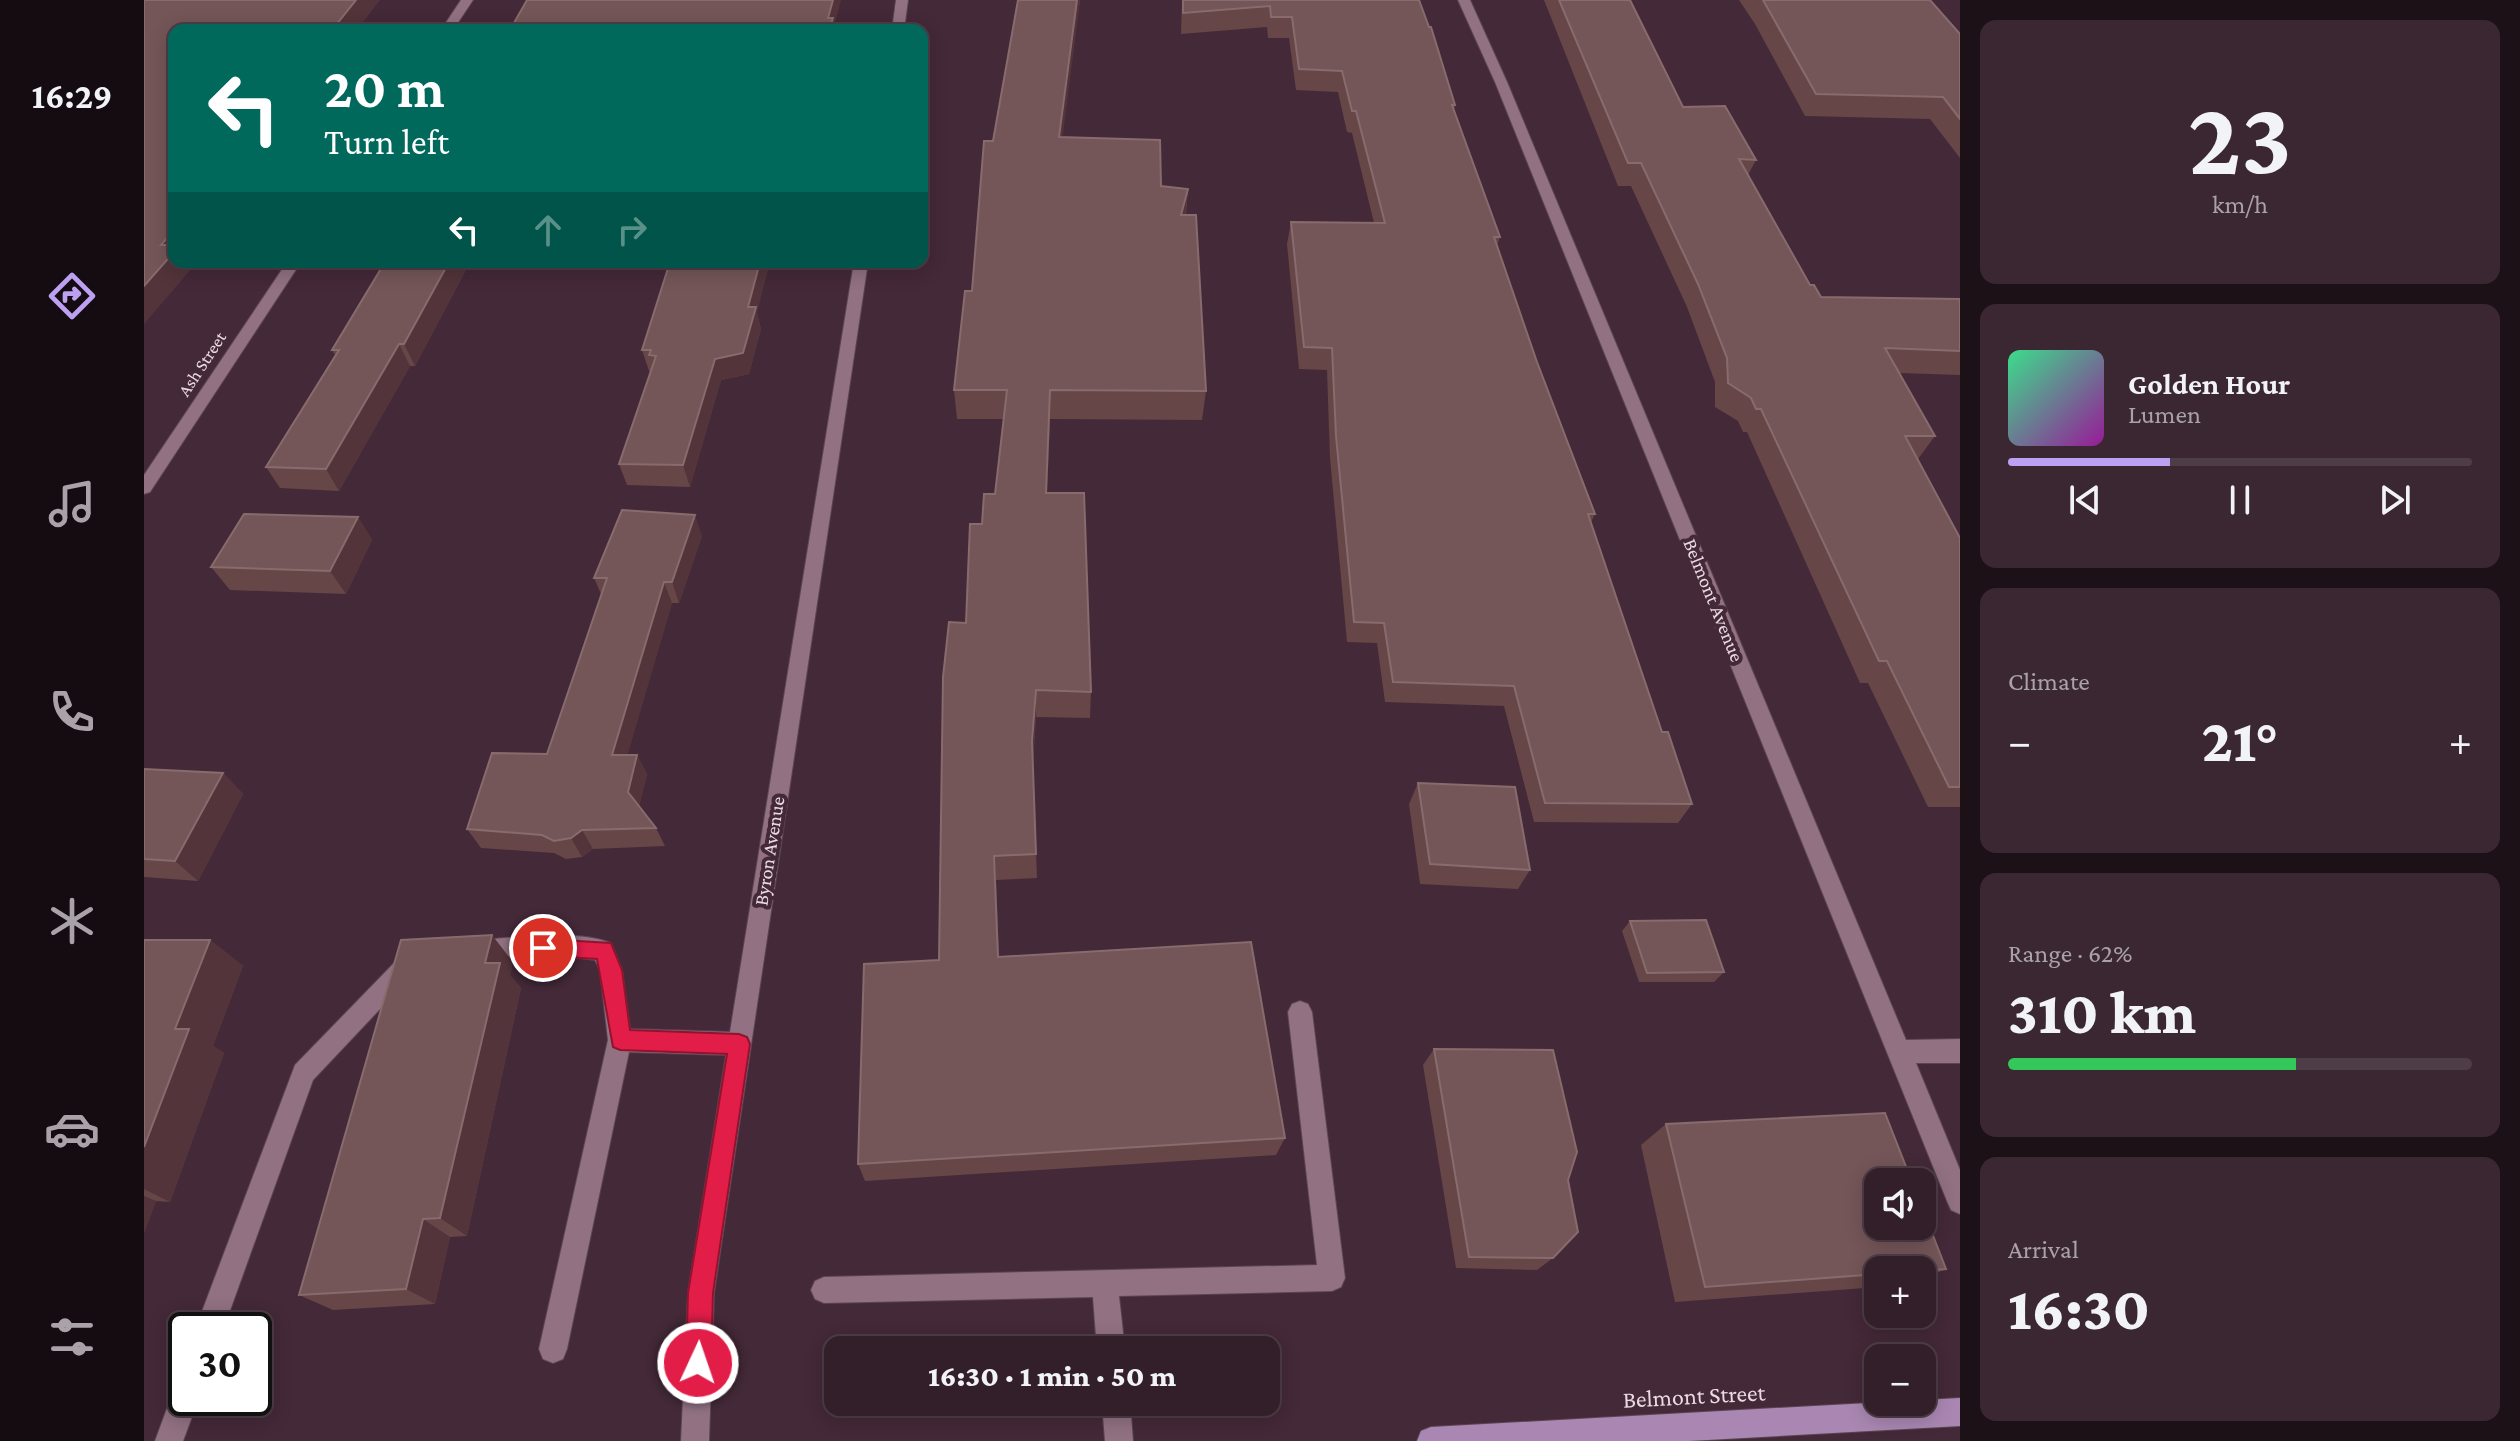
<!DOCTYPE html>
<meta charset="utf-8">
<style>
:root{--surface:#331f2a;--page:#3b2732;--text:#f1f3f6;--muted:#a9a2a8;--line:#4e3d47;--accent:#bca0f2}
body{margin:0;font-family:"Crimson Pro",serif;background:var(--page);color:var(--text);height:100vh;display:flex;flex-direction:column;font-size:30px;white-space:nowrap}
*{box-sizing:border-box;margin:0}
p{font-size:26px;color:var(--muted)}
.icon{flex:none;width:44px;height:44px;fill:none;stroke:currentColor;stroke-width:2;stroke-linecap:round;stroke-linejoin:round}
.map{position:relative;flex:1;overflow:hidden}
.details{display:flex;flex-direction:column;gap:20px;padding:20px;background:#1c1117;width:560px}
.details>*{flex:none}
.top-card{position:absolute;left:24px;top:24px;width:760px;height:244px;border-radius:16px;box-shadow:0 4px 20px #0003,0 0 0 2px var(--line);background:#00695c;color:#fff;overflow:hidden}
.fabs{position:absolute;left:1720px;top:1168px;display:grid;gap:16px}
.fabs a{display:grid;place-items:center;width:72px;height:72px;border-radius:16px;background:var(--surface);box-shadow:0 4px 20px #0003,0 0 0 2px var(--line);font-size:40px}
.speed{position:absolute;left:24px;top:1312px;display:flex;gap:16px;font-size:40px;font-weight:700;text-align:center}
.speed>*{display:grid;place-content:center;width:104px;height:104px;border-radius:50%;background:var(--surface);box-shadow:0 4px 20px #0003,0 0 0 2px var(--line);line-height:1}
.speed .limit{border:4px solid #111;border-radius:12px;background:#fff;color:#111}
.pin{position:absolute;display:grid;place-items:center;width:68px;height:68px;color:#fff;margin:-34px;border:4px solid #fff;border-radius:50%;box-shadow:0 2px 8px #0007}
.me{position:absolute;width:88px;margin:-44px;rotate:3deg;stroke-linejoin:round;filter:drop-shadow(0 0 6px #0008)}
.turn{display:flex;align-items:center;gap:28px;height:168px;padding:0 24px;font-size:36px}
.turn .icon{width:104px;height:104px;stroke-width:2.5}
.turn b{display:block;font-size:56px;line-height:68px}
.lanes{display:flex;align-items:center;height:76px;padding:0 24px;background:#0003;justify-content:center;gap:40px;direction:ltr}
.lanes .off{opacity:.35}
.big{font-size:60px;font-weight:800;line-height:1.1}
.details .card{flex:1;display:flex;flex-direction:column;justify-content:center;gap:12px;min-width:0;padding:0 28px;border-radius:16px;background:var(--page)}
.details .dial{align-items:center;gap:0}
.dial b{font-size:104px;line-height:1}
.song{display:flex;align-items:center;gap:24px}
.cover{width:96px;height:96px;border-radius:12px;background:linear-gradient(135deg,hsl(150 70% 55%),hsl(300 70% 35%))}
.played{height:8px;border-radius:4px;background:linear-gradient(90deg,var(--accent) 35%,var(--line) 35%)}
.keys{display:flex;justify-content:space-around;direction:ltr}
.heat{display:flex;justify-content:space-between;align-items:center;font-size:44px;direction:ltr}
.charge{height:12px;border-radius:6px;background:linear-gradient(90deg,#34c759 62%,var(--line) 0)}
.trip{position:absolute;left:680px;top:1336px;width:456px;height:80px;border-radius:16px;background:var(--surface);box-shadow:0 4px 20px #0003,0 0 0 2px var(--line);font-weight:800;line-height:80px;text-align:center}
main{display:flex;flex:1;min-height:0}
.tab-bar{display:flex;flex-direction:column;width:144px;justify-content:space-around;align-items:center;background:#140c11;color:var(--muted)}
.tab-bar .icon{width:56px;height:56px}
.tab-bar .current{color:var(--accent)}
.tab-bar b{font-size:36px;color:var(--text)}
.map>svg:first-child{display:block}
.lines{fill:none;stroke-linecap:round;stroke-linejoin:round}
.minor-casing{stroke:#5c4552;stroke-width:2}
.major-casing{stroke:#5c4552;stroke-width:2}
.minor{fill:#917182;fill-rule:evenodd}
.major{fill:#a987b2;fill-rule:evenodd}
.wall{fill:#664647}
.shaded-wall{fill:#52343a}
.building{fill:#745658;stroke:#876b6d;stroke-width:2}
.route{fill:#e11d48;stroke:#92132f;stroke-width:2}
.labels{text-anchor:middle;stroke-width:8;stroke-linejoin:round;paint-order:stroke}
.far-street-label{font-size:18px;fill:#ecdae3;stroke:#442938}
.street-label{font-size:20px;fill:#ecdae3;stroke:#442938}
.near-street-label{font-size:24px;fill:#ecdae3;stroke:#442938}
</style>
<main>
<nav class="tab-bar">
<b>16:29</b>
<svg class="icon current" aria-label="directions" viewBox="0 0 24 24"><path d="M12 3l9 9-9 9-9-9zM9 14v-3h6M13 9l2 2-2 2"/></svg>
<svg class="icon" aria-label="music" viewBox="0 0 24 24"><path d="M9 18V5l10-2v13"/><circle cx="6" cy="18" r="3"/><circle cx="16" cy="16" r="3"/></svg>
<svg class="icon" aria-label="phone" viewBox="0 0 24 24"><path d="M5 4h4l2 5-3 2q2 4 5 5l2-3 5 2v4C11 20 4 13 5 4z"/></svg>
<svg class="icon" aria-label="climate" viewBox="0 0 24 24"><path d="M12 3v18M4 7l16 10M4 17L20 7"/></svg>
<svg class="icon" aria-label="car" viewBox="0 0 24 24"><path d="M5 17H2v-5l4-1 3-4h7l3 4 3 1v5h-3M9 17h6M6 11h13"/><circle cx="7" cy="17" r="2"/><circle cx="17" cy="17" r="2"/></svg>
<svg class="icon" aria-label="filters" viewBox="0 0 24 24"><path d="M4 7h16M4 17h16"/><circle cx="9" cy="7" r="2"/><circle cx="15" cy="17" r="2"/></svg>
</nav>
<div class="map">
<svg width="1816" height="1441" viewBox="0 0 1816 1441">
<rect width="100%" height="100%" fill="#442938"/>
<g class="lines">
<defs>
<g id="minor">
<polygon points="317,0 329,0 309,30 297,30"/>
<polygon points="752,0 764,0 760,30 748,30"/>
<polygon points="1314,0 1326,0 1363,82 1762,1040 1816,1039 1816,1063 1772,1063 1816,1170 1816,1214 1807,1210 1803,1201 1351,82"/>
<polygon points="143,262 157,262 6,492 0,494 0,475"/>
<path d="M710 262H724L570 1293 565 1441H537L544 1293 582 1055 485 1052 423 1349 419 1359 409 1363 399 1359 395 1349 464 1040 456 970 451 960 429 957 332 960 324 957 321 950 324 943 332 940C371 938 431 929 467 943L478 970 486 1029 586 1032Z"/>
<polygon points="262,955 270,959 273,966 270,973 169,1080 79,1330 51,1330 151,1065 254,959"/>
<polygon points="1156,1001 1164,1004 1168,1012 1201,1278 1197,1287 1188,1291 975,1296 981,1350 953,1350 949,1297 680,1303 671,1299 667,1290 671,1281 680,1277 1173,1265 1144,1012 1148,1004"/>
<polygon points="42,1380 42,1398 55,1398 39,1441 11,1441 32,1384"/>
<polygon points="958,1402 986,1402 989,1441 961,1441"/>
</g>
<polygon id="major" points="1816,1398 1816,1426 1545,1441 1273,1441 1277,1431 1287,1427"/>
</defs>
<use href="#minor" class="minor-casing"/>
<use href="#major" class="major-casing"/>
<use href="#minor" class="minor"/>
<use href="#major" class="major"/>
</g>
<g class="wall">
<polygon points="874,0 936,0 918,137 1017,186 1044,189 1042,215 1062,391 1058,420 906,419 903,493 947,692 946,718 892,717 889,764 893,878 852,880 855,957 1141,1138 1132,1155 721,1181 714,1164 795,960 822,623 838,524 851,494 859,419 813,419 810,390 828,291 849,141"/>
<polygon points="1038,0 1275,0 1311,105 1310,111 1356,237 1353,245 1393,362 1451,514 1447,522 1518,732 1548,804 1534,823 1390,822 1360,706 1241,702 1233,643 1203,642 1186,458 1183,370 1155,369 1143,244 1147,222 1230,223 1208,133 1203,132 1194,92 1152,90 1145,38 1124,38 1123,27 1037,34"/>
<polygon points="1400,0 1486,0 1539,107 1612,160 1604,175 1666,285 1677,297 1816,299 1816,375 1755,373 1791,436 1774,459 1816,538 1816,807 1784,807 1724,683 1716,683 1603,432 1599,432 1594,421 1571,407 1571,382 1543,307 1487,186 1474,186"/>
<polygon points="1595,0 1786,0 1816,34 1816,158 1786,119 1661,116 1611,24"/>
<polygon points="241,262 326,262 271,366 266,366 195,491 136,488 122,467 191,355 188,350"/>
<polygon points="613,313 617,329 605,374 577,380 546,487 483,485 475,464 507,371 505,371 498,350"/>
<polygon points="214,517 228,540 202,594 86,590 67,567"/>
<polygon points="558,536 535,603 528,603 483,755 493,755 503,774 495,806 512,828 521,846 449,849 438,857 422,859 410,853 337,848 323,829 403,754 457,594 450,578"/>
<polygon points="0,769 79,773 99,794 54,881 0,877"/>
<polygon points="1274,783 1386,870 1374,889 1276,884 1265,804"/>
<polygon points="1486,921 1580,972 1570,982 1495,982 1478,931"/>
<polygon points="0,940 66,940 99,966 69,1046 80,1053 26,1202 12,1201 0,1233"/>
<polygon points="369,962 366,975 377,988 323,1236 306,1237 291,1304 189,1310 155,1295"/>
<polygon points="1290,1049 1424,1180 1409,1258 1393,1270 1312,1268 1279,1065"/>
<polygon points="1522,1124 1802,1269 1778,1279 1778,1270 1734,1270 1734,1287 1531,1302 1497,1145"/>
</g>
<g class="shaded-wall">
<polygon points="212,0 236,0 213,30 188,30"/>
<polygon points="689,0 697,0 690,27 691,30 685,30 684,18"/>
<polygon points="933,0 936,0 915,166 915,137"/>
<polygon points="1044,189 1041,218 1037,215"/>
<polygon points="30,230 30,262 46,262 49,267 0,324 0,286 17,245"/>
<polygon points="305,262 326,262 271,366 260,344"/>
<polygon points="616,262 626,262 613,313 617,329 605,374 577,380 546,487 539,465 571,359 604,307"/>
<polygon points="255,344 266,366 195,491 182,469"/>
<polygon points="906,390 906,419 902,522 902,493"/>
<polygon points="551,515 558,536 535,603 528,582"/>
<polygon points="214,517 228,540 202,594 186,571"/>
<polygon points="520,582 528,603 478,774 468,755"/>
<polygon points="892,690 892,717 889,767 888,741"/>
<polygon points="493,755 503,774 494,811 484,792"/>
<polygon points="79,773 99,794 54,881 31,861"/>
<polygon points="438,830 449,849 438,857 427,838"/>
<polygon points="850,856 852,880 856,979 854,957"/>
<polygon points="348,935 369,962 366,975 377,988 323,1236 296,1218 341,963"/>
<polygon points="66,940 99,966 69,1046 80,1053 26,1202 0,1189 0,1147 31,1029"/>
<polygon points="0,1196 12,1201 0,1233"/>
<polygon points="279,1219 306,1237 291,1304 262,1289"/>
</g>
<g class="building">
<polygon points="0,0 212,0 188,30 30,30 30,230 17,245 30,245 30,252 0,286"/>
<polygon points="383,0 689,0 684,18 689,18 685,30 366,30"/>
<polygon points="874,0 933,0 915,137 1016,140 1017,186 1044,189 1037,215 1052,215 1062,391 906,390 902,493 940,493 947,692 892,690 888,741 892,854 850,856 854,957 1107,942 1141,1138 714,1164 720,964 795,960 799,677 805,622 822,623 826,524 838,524 840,494 851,494 863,390 810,390 821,291 828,291 840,141 849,141"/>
<polygon points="1039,0 1275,0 1285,27 1287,27 1311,105 1308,105 1356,237 1350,237 1393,362 1451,514 1444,514 1518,732 1524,732 1548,804 1401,803 1370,686 1249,682 1240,623 1210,622 1192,436 1188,348 1160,347 1147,222 1241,223 1212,111 1208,111 1198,71 1155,69 1148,17 1127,17 1126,6 1039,13"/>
<polygon points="1415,0 1486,0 1539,107 1581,106 1612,160 1595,159 1666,285 1670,285 1677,297 1816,299 1816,351 1741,348 1791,436 1761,436 1816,538 1816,787 1805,787 1743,661 1735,661 1617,409 1612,409 1607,398 1584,383 1583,358 1554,284 1497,163 1484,163"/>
<polygon points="1619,0 1786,0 1816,34 1816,119 1799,97 1672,94"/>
<polygon points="241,262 305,262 260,344 255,344 182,469 122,467 195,350 188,350"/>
<polygon points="526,262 616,262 604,307 612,307 599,353 571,359 539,465 475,464 512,356 505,355 507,350 498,350"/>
<polygon points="478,510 551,515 528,582 520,582 468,755 493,755 484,792 512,828 438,830 427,838 410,841 398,835 323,829 348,753 403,754 463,578 450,578"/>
<polygon points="100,514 214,517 186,571 67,567"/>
<polygon points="0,769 79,773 31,861 0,859"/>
<polygon points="1274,783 1371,787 1386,870 1286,864"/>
<polygon points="1562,920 1580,972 1503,973 1486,921"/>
<polygon points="348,935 341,963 356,963 296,1218 279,1219 262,1289 155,1295 257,940"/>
<polygon points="0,940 66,940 31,1029 45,1029 0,1147"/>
<polygon points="1290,1049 1409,1050 1433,1152 1424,1180 1434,1232 1409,1258 1325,1257"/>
<polygon points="1741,1113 1768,1182 1734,1182 1734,1226 1778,1226 1778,1207 1802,1269 1778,1271 1778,1270 1734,1270 1734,1274 1561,1287 1522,1124"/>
</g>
<polygon class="route" points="399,939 467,943 478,970 486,1030 595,1034 603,1037 606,1044 569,1293 567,1363 563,1372 554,1376 546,1372 542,1363 544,1293 583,1054 476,1050 469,1047 453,959 391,955 388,948 391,941"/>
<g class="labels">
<g class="far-street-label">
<text transform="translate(58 364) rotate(-57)" y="6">Ash Street</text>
</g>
<g class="street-label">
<text transform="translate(1570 600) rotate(68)" y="7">Belmont Avenue</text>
<text transform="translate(625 851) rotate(-81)" y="7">Byron Avenue</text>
</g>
<g class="near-street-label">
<text transform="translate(1550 1396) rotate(-3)" y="8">Belmont Street</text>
</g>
</g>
</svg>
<div class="fabs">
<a><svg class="icon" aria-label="sound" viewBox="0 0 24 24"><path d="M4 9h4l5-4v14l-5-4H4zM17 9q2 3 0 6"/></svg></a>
<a>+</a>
<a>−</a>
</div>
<div class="speed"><div class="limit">30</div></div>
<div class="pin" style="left:399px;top:948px;background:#d93025"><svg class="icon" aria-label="arrive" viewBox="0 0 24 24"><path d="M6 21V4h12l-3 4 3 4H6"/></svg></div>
<svg class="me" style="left:554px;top:1363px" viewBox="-20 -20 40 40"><circle r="17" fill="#e11d48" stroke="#fff" stroke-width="3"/><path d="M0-11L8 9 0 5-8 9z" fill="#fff"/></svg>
<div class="trip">16:30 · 1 min · 50 m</div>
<div class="top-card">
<div class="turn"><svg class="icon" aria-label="left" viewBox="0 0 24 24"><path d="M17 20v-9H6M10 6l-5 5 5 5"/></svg><div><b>20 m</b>Turn left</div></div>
<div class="lanes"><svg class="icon" aria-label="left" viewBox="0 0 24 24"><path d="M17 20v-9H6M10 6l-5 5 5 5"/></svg><svg class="icon off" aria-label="ahead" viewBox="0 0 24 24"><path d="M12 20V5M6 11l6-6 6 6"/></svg><svg class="icon off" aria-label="right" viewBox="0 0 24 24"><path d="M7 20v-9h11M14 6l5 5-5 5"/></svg></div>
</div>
</div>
<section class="details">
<div class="card dial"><b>23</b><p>km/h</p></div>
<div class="card">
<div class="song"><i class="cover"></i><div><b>Golden Hour</b><p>Lumen</p></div></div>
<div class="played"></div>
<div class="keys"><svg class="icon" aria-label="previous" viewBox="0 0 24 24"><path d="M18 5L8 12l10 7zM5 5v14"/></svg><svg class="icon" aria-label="pause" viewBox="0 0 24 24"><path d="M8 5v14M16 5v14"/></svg><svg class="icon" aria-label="next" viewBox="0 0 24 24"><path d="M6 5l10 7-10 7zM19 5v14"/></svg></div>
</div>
<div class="card"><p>Climate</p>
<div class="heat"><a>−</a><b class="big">21°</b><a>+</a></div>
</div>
<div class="card"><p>Range · 62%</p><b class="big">310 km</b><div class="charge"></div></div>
<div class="card"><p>Arrival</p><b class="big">16:30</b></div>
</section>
</main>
